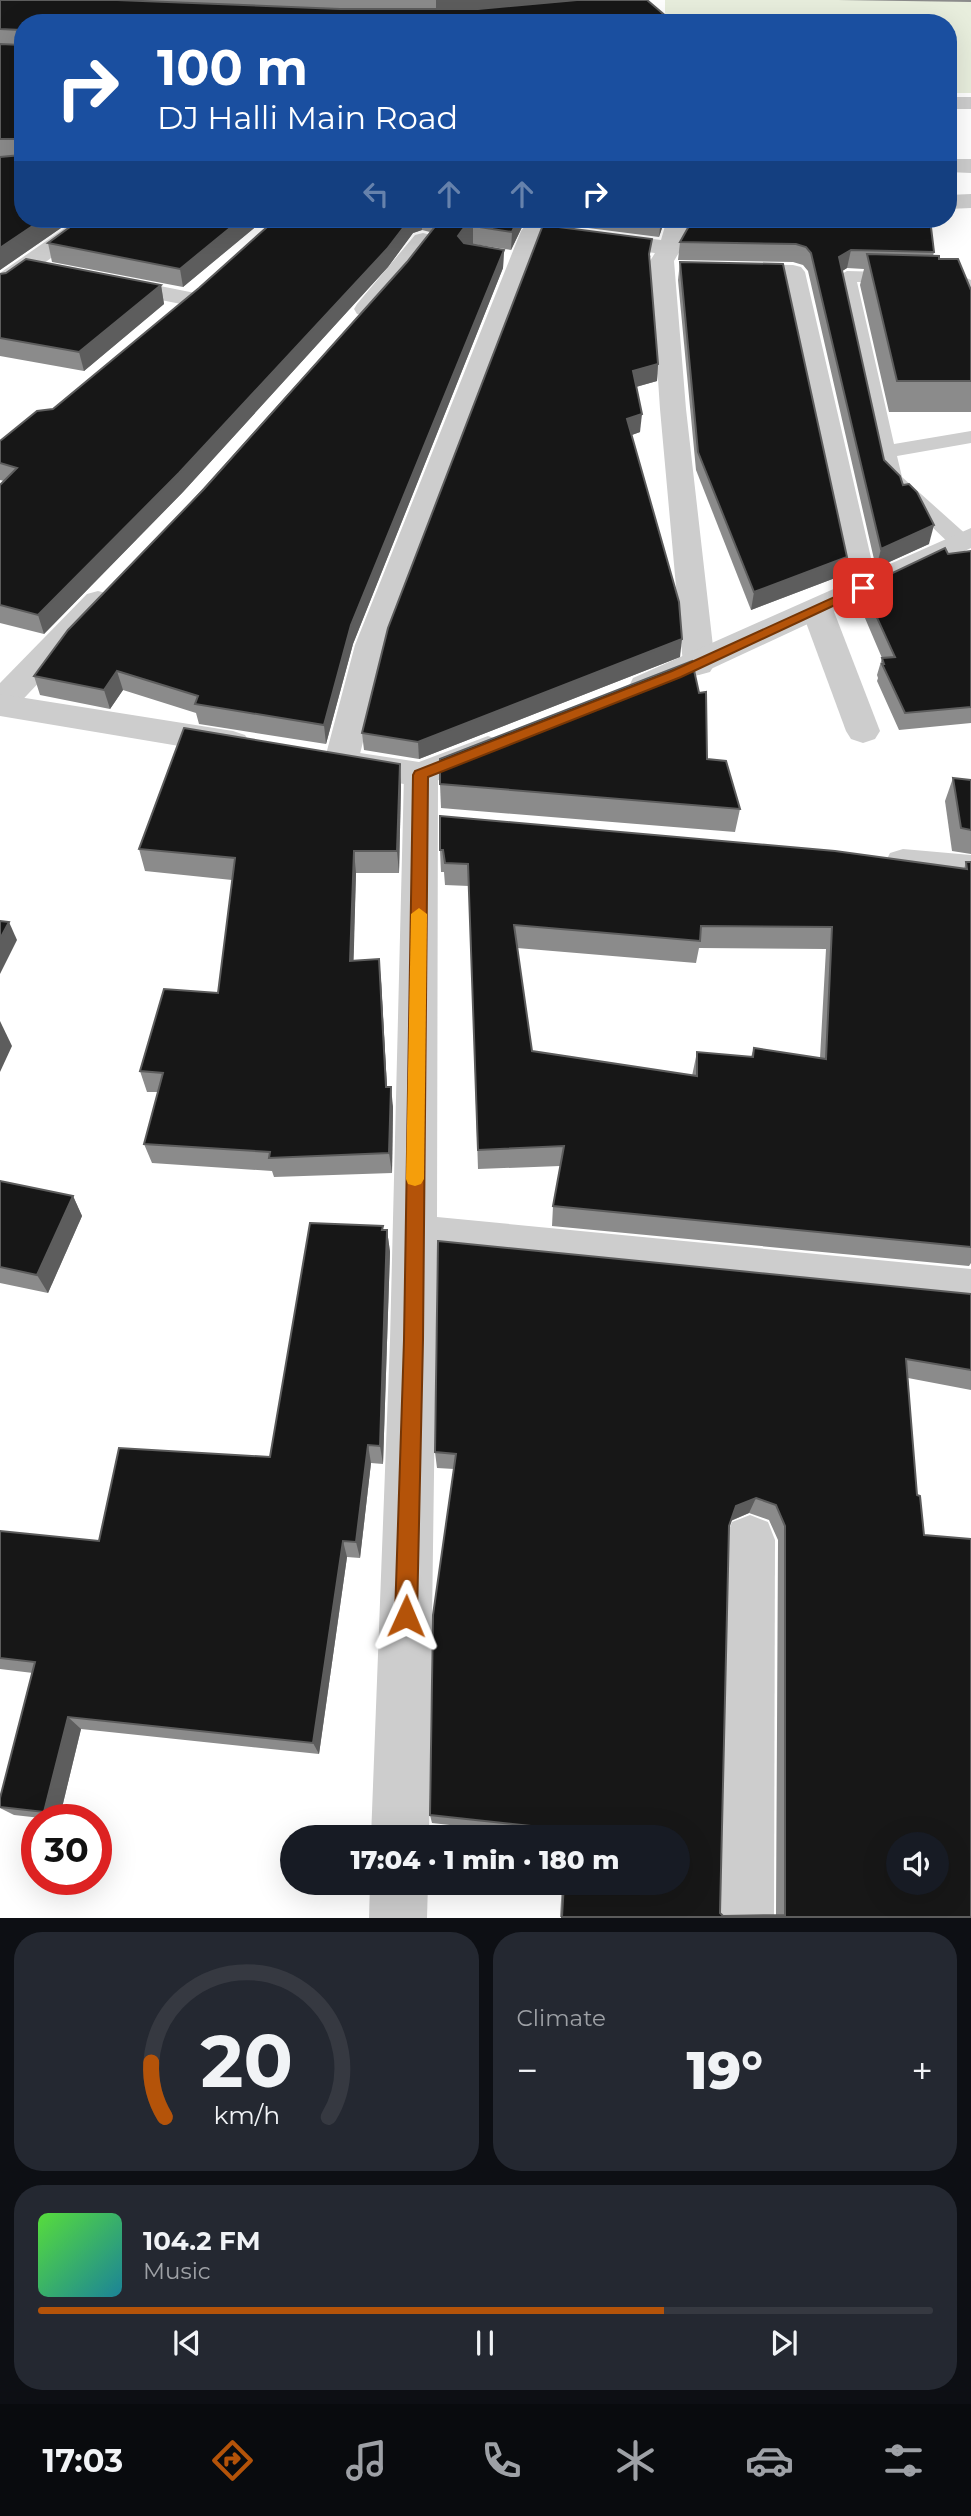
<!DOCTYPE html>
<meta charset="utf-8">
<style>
:root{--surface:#171b24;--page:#242831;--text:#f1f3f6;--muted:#9ea1a6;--line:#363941;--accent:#b45309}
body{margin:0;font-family:Montserrat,sans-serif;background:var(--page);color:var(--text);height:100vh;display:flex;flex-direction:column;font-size:26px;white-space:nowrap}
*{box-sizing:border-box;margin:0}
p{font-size:23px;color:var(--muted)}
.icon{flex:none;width:38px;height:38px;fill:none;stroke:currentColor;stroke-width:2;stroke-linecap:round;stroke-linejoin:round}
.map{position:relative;height:1918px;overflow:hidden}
.side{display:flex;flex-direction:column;gap:14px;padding:14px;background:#0d0f14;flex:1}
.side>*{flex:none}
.guide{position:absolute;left:14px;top:14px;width:943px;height:214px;border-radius:28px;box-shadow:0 7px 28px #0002;background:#1a4fa0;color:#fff;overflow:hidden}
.tools{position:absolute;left:886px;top:1832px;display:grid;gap:14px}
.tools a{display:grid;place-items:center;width:63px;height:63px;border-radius:50%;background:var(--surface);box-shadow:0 7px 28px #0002;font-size:35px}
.speed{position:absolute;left:21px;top:1804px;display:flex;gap:14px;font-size:35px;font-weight:700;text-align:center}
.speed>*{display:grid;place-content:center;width:91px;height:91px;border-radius:50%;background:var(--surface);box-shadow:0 7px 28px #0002;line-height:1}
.speed .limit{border:10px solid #d22;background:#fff;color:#111}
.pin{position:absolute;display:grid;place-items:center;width:60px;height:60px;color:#fff;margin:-30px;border-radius:14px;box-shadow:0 4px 10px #0006}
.me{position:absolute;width:77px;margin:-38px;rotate:1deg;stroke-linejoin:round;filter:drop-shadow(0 0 5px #0008)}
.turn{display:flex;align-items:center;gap:24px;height:147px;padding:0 28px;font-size:32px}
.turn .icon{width:91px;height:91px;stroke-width:2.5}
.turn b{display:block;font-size:49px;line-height:60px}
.lanes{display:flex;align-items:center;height:66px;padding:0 28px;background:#0003;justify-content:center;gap:35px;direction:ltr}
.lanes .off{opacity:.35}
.big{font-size:52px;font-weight:800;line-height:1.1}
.side .widget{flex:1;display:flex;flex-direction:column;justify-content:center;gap:10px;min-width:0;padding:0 24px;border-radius:28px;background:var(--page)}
.side .dial{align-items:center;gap:0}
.dial svg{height:182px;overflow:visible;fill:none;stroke:var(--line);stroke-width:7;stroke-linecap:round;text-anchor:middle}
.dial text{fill:var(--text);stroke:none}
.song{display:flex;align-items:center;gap:21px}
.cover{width:84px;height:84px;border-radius:10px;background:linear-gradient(135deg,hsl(110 70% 55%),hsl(190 70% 35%))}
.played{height:7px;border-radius:4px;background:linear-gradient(90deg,var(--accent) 70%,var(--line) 70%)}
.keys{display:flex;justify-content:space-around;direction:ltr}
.heat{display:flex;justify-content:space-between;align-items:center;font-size:38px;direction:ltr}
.side .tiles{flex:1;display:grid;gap:14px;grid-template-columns:1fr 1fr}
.widget:last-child{grid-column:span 2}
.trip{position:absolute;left:280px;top:1825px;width:410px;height:70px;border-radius:35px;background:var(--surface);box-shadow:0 7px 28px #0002;font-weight:800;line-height:70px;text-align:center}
.tabs{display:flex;height:112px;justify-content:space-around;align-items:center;background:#090b0e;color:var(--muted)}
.tabs .icon{width:49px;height:49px}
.tabs .on{color:var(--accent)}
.tabs b{font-size:32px;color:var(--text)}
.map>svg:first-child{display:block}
.green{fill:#e8eedd}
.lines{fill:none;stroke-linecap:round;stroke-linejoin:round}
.service{fill:#cdcdcd;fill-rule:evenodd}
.minor{fill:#cdcdcd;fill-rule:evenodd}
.tertiary{fill:#cdcdcd;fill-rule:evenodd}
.wall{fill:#8b8b8b;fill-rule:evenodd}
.shaded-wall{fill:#5d5d5d}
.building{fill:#171717;stroke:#5d5d5d;stroke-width:2;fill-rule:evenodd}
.route{fill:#b45309;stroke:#753606;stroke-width:2}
.slow{fill:#f59e0b}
</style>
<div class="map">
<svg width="971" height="1918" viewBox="0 0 971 1918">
<rect width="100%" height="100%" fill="#fff"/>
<polygon class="green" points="665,0 971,0 971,93 949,93 948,23 665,23"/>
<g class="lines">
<polygon class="service" points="847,271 958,274 971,280 971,294 954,284 857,282 894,444 971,431 971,443 897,456 902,477 969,537 971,541 969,547 953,547 882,479 838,276"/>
<g class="minor">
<rect x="948" y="97" width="23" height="12"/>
<polygon points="948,159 971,159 971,173 948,172"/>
<polygon points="971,194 971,208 948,209 948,195"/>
<polygon points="78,219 104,219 9,289 0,291 0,273"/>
<polygon points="667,219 689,219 684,244 674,261 686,409 715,664 710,672 699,675 688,672 683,664 660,409 650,261 655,253 541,239 387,645 358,762 353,771 341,774 329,771 324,762 355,645 521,231 525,226 533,224 661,240"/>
<polygon points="423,233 431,235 435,240 431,245 375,314 366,316 357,314 354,309 357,304 415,235"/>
<polygon points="733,264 793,265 801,267 805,272 878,588 874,595 863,598 852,595 848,588 782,279 725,276 721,271 725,266"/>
<polygon points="110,276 200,294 203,299 200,304 191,306 101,288 98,283 101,278"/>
<polygon points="98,591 109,594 113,601 109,608 12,711 0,714 0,683 87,594"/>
<polygon points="817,599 828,602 833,609 880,731 875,739 863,743 851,739 846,731 801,609 806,602"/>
<polygon points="421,763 433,766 438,775 437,1217 971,1269 971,1311 437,1257 429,1838 371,1838 390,1340 404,775 409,766"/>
<polygon points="903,849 971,855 971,883 903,877 890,873 885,863 890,853"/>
<polygon points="750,1515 768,1522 775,1540 774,1918 716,1918 725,1540 732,1522"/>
<polygon points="370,1883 428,1883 427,1918 369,1918"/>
</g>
<g class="tertiary">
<polygon points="971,528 971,548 657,694 645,697 633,694 629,686 633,678"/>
<polygon points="0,694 233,731 245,735 250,743 245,751 233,755 0,716"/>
<polygon points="488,736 500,740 505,748 500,756 421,787 335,772 330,763 335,754 347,751 419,762"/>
</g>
</g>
<g class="wall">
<polygon points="0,0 647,0 674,23 23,23 23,219 74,219 0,270"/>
<polygon points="838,0 971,0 971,2"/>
<polygon points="265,219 183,287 52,262 48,243"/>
<polygon points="276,219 665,219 659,237 533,221 523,225 511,250 473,244 504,250 503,268 353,644 326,744 199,724 196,713 123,690 110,709 40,695 34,676 407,262 430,232 422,230 413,233 388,267 183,492 44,634 0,623 0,485 4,481 0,480 0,441 53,409 199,288"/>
<polygon points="689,226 934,252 933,256 939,259 971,290 971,412 889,412 860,285 864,269 847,268 842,271 884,460 903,485 929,544 876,568 808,271 803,265 793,262 678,260 680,242"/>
<polygon points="651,255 649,260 658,364 657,381 636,387 640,432 632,435 680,657 419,759 364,750 362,733"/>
<polygon points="680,262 847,557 843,575 751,610 696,470 678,280"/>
<polygon points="0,274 161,285 164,304 84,371 0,356"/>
<polygon points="971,551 971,723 899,730 877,681 878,678 877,675 882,658 859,604 863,587 948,554"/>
<polygon points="707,759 740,809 735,832 441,808 440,784"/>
<polygon points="400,764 401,786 399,873 356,873 353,961 381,981 387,1087 393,1107 392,1173 274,1177 272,1171 152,1163 144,1144 158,1092 147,1092 140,1071 218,993 232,880 145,871 139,849"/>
<polygon points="953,778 971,780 971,854 952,851 945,801"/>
<path d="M440 850 964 869 966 862H971V1263L969 1266 552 1226 553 1206 560 1166 478 1169 469 886 445 885 444 872H441ZM517 948 696 963 699 948 826 949 820 1058 754 1048 751 1057 697 1052 692 1076 532 1051Z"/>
<polygon points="0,1181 73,1196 82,1216 48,1293 0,1283"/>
<polygon points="383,1226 383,1230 387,1230 390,1252 383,1464 371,1463 360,1558 347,1557 319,1754 81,1729 59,1820 14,1815 0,1808 0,1798 33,1673 0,1669 0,1531 99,1541 270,1457"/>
<path d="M971 1294V1390L908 1378 917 1495 924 1535 971 1917H560L562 1883H677V1838H565L432 1823 430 1815 454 1469 437 1468 435 1452ZM749 1513 769 1520 778 1540 776 1915 723 1916 720 1913 729 1526 731 1521Z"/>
</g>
<g class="shaded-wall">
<polygon points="436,0 586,0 436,12"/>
<polygon points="43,219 74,219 0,270 0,248"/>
<polygon points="241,219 265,219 183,287 180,269"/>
<polygon points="410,219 422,219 422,230 413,233 388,267 183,492 44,634 38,615"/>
<polygon points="518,219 533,219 533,221 523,225 511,250 512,232"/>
<polygon points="661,219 665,219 659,237"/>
<polygon points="473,226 473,244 463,247 458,236 463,229"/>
<polygon points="504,250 503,268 353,644 326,744 324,725 351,625"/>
<polygon points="851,250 847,268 836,275 839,257"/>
<polygon points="161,285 164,304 84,371 79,352"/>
<polygon points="658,364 657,381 632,388 633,371"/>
<polygon points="642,414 640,432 626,437 627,419"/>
<polygon points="934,525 929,544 876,568 881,549"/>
<polygon points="847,557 843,575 751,610 754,592"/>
<polygon points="682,639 680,657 419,759 418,742"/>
<polygon points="117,671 123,690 110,709 104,690"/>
<polygon points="400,764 401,786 399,873 397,851"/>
<polygon points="354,851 356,873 353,983 350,961"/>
<polygon points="9,922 17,940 0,974 0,939"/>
<polygon points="379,959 381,981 388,1107 386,1087"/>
<polygon points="0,1021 12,1046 0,1072"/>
<polygon points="391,1087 393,1107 392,1173 389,1153"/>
<polygon points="73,1196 82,1216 48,1293 37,1275"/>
<polygon points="387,1230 390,1252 383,1464 380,1446"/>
<polygon points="368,1445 371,1463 360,1558 356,1542"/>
<polygon points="756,1498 749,1513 730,1521 736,1506"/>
<polygon points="343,1541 347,1557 319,1754 313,1743"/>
<polygon points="68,1717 81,1729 59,1820 57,1820 44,1812"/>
</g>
<g class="building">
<polygon points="0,0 117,0 340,9 478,9 577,0 647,0 674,23 23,23 23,219 43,219 0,248 0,157 21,155 21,139 0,139 0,44 21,45 21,30 0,29"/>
<polygon points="81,219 241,219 180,269 48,243"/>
<polygon points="276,219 410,219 387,249 179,473 38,615 0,605 0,485 17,468 0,463 0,441 37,411 53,409 199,288"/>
<polygon points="434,219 518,219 512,232 473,226 463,229 458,236 464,243 504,250 351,625 324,725 195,704 198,696 117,671 104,690 34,676 68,630 204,489 407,262 437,224"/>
<polygon points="690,219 930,219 934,252 851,250 839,257 884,460 900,476 903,485 909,484 917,492 934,525 881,549 811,253 806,247 796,244 680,242 689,226"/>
<polygon points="543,225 652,239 649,254 658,364 633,371 642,414 627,419 679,602 682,639 418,742 362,733 388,628"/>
<polygon points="867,254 939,256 939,259 958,259 971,290 971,381 897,381"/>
<polygon points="26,259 161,285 79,352 0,338 0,274 6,273"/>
<polygon points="680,262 783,264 847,557 754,592 698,452"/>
<polygon points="945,548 948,554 971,551 971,707 905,713 882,664 884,664 882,658 895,657 863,587"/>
<polygon points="692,661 699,693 706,692 707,759 726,761 740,809 440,784 440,759"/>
<polygon points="184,728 400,764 397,851 354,851 350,961 379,959 386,1087 391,1087 389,1153 269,1158 270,1152 144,1144 163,1073 140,1071 164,989 218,993 235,858 139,849"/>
<polygon points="953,778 971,780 971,830 961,828"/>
<path d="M440 816 835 851 967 869 966 862H971V1247L553 1206 564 1146 478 1150 468 864 445 863 443 850H440ZM514 925 700 941 701 926 832 927 826 1059 754 1048 753 1057 697 1052V1076L532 1051Z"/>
<polygon points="0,921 9,922 0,939"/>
<polygon points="0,1181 73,1196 37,1275 0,1267"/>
<polygon points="310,1223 383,1226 382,1230 387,1230 380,1446 368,1445 356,1542 343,1541 313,1743 68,1717 44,1812 0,1807 0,1798 35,1662 0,1658 0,1531 99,1541 119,1448 270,1457"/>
<path d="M438 1241 971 1294V1370L906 1359 917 1495 920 1496 924 1535 971 1539V1917H562L564 1883H677V1838H567V1830L430 1815 433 1615 456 1454 435 1452ZM756 1498 776 1505 785 1526V1915L723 1916 720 1913 729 1526 736 1506ZM898 1844H936V1883H898Z"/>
</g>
<polygon class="route" points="863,584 867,585 867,590 681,677 428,777 423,1340 417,1616 413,1624 406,1627 398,1624 395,1616 404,1340 413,775 415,771 672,671"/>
<polygon class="slow" points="419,908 427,914 424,1179 421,1184 415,1186 408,1184 406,1179 411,914"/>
</svg>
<div class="tools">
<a><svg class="icon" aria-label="sound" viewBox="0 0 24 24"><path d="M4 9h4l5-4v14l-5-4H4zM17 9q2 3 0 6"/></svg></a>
</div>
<div class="speed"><div class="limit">30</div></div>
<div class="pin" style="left:863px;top:588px;background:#d93025"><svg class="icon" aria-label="arrive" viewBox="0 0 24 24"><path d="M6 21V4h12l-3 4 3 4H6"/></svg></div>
<svg class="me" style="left:406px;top:1616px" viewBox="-20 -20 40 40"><path d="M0-17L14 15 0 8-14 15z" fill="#b45309" stroke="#fff" stroke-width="4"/></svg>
<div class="trip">17:04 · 1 min · 180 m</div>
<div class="guide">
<div class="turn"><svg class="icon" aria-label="right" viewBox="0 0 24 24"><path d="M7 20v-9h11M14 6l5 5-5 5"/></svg><div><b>100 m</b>DJ Halli Main Road</div></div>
<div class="lanes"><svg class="icon off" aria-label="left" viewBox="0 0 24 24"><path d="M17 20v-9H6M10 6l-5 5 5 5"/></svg><svg class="icon off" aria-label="ahead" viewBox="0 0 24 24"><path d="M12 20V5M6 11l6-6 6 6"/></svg><svg class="icon off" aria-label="ahead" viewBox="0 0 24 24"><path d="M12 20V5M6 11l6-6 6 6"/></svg><svg class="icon" aria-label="right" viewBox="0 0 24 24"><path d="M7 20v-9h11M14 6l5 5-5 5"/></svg></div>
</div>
</div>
<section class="side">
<div class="tiles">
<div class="widget dial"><svg viewBox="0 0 100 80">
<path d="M14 69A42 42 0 1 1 86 69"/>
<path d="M14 69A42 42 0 0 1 8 45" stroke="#b45309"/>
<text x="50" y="56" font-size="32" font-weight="700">20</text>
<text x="50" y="72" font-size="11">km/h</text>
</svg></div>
<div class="widget"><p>Climate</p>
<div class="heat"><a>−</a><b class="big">19°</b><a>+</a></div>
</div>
<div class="widget">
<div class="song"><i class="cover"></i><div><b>104.2 FM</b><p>Music</p></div></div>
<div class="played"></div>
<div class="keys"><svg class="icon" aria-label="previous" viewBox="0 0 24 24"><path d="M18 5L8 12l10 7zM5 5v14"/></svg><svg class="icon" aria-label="pause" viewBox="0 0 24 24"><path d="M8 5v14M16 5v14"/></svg><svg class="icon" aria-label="next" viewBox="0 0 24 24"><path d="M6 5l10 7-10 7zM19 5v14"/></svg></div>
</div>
</div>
</section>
<nav class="tabs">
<b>17:03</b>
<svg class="icon on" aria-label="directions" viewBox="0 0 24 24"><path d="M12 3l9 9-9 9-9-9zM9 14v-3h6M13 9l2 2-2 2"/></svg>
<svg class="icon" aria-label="music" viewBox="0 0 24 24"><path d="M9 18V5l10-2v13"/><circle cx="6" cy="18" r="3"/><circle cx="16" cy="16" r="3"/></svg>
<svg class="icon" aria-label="phone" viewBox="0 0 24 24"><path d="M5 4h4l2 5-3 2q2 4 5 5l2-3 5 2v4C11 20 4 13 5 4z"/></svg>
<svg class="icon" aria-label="climate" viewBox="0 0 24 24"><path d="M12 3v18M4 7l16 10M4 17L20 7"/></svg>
<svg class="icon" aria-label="car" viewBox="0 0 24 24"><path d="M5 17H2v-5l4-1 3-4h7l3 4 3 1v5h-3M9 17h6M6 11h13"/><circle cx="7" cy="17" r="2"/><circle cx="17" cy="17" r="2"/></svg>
<svg class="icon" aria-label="filters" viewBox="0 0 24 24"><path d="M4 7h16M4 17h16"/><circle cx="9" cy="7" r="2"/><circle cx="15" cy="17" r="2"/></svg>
</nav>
